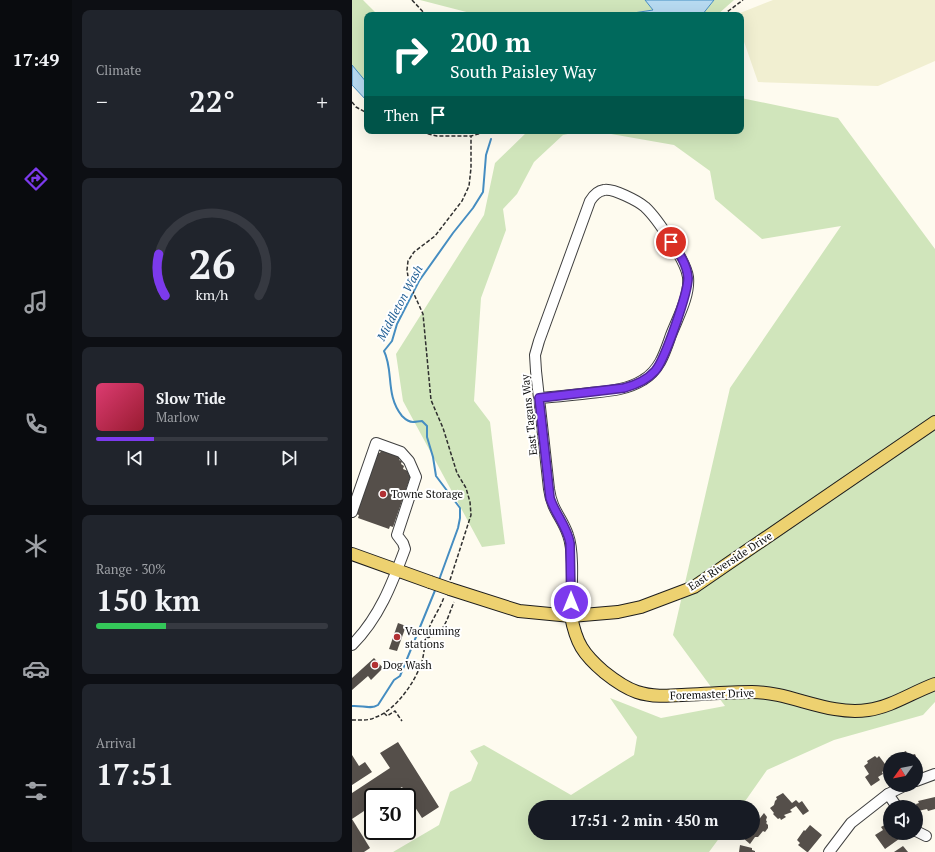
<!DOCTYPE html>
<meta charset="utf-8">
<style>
:root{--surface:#171b24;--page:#20242c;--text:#f1f3f6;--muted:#9ea1a6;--line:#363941;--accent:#7c3aed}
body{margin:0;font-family:"PT Serif",serif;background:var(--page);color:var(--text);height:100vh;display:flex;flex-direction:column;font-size:15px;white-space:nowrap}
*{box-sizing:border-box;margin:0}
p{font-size:13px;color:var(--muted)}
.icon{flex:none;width:22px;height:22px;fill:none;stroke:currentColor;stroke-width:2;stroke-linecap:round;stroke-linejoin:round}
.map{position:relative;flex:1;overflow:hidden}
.panel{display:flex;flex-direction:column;gap:10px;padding:10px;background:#0d0f14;width:280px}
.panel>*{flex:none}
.guide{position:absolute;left:12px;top:12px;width:380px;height:122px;border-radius:8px;box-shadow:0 4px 16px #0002;background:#00695c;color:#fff;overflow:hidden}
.needle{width:26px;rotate:237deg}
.fabs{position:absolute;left:531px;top:752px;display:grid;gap:8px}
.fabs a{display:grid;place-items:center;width:40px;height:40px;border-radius:50%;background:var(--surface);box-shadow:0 4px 16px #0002;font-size:20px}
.speed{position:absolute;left:12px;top:788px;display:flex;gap:8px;font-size:20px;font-weight:700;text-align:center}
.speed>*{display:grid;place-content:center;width:52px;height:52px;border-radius:50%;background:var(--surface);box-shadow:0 4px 16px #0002;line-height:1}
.speed .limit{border:2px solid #111;border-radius:6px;background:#fff;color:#111}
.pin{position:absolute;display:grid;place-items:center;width:34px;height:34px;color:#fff;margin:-17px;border:2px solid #fff;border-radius:50%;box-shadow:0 1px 4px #0007}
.me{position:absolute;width:44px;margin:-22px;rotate:0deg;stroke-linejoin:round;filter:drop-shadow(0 0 3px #0008)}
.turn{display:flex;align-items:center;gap:14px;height:84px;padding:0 20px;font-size:18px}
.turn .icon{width:52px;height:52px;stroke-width:2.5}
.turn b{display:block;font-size:28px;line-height:34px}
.then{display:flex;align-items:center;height:38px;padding:0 20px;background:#0003;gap:8px;font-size:15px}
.big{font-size:30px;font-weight:600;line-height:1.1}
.panel .widget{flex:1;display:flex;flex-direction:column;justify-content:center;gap:6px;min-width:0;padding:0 14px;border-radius:8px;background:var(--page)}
.panel .dial{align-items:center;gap:0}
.dial svg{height:104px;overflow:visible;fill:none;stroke:var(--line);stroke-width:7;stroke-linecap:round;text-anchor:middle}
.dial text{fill:var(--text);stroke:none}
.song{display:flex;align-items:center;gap:12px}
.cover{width:48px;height:48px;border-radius:6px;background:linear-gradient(135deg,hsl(340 70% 55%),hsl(350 70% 35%))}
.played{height:4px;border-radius:2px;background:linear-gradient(90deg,var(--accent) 25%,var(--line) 25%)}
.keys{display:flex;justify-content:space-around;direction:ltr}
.heat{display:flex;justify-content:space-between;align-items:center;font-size:22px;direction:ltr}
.charge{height:6px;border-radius:3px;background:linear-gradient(90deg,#34c759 30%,var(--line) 0)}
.trip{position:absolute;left:176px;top:800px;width:232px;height:40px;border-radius:20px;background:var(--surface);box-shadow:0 4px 16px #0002;font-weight:600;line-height:40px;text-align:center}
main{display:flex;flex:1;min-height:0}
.menu{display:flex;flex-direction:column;width:72px;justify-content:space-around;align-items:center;background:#090b0e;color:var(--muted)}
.menu .icon{width:28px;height:28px}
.menu .selected{color:var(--accent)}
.menu b{font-size:18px;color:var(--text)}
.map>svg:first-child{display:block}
.farmland{fill:#f1efd1}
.green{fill:#d0e5bb}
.water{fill:#b7daf1;stroke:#458dc1}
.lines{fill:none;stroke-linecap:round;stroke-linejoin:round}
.stream{stroke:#458dc1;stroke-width:2}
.building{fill:#554f4a}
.minor-casing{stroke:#404040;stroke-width:12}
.major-casing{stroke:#1e1e1e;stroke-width:14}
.path{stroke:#2f2f2f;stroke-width:1.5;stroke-dasharray:4 2;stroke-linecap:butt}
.minor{stroke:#fff;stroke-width:10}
.major{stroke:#edd170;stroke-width:12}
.major-bridge-casing{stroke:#1e1e1e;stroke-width:14;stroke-linecap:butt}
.major-bridge{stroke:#edd170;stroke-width:12}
.route-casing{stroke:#51269a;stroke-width:10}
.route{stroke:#7c3aed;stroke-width:7}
.poi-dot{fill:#b13134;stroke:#fff;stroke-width:1.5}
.labels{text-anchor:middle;stroke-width:4;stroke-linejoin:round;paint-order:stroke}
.street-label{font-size:11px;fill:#0d0d0d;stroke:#fff}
.poi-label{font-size:11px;fill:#0d0d0d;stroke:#fff;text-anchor:start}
.water-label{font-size:12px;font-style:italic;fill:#215f94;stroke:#fff}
</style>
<main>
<nav class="menu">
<b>17:49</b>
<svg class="icon selected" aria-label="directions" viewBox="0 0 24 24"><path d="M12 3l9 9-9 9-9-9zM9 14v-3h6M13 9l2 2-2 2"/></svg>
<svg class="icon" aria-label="music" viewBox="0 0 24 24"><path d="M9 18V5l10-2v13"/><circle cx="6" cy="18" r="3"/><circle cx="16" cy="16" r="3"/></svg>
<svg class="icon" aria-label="phone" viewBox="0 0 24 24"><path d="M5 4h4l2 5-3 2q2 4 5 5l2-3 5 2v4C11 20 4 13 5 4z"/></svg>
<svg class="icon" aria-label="climate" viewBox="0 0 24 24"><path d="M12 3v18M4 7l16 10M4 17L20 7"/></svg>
<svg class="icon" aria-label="car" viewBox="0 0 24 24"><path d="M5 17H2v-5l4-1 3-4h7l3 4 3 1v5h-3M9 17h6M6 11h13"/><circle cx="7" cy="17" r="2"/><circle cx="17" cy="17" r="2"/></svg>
<svg class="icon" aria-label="filters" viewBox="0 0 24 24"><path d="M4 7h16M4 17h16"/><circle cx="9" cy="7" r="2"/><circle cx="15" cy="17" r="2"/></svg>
</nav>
<section class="panel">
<div class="widget"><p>Climate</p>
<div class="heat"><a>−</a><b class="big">22°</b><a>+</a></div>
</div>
<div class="widget dial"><svg viewBox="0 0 100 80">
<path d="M14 69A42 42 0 1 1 86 69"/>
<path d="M14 69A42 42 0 0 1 9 37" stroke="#7c3aed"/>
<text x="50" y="56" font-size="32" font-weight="700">26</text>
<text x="50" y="72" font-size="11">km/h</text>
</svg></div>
<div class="widget">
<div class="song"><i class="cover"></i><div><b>Slow Tide</b><p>Marlow</p></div></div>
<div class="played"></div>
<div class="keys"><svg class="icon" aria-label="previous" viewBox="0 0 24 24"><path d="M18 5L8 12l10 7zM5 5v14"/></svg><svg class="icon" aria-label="pause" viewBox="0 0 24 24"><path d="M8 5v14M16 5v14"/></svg><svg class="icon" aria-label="next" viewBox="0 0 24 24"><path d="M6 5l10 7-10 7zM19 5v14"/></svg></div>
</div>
<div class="widget"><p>Range · 30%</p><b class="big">150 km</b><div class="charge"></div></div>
<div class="widget"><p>Arrival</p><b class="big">17:51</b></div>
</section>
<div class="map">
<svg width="583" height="852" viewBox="0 0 583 852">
<rect width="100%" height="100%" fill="#fefbef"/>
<polygon class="farmland" points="421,0 583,0 583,61 526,86 406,82 389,33 389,15 383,15"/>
<g class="green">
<polygon points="0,0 11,0 26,15 15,15 15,83 0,65"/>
<polygon points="68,0 293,0 301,10 268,15 126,15"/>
<polygon points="362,0 382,0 365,15 350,15"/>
<polygon points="389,98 486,118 583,249 583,702 571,715 482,740 415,770 389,807 183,807 183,833 371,833 357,852 41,852 87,825 98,792 119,781 126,763 118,751 132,745 219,795 282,755 285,737 258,698 309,718 373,706 321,635 378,388 489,226 410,239 363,199 358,171 322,145 242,131 389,131"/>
<polygon points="176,131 230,131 211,135 182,162 165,194 151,209 154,230 129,298 122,401 138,422 153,544 130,547 51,401 44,354 132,215 143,163"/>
</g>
<g class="water">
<polygon points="293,0 362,0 350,15 268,15 301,10"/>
<polygon points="0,65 15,83 15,101 0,85"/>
</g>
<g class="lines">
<g class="stream">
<path d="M87 580 106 528 108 518V508L84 476 81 457 75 437V426L70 421C67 421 64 422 61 422 57 422 53 419 50 416 33 395 42 371 32 351L40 341 45 324 67 281 101 233 121 208 131 192 134 155 139 139"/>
<path d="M0 706C10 705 18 710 26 705L42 680 48 676 84 588"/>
</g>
</g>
<g class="building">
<polygon points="29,450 49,457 47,460 50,461 49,464 52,466 51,469 56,471 56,474 59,475 41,527 38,526 37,529 6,518 7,515 4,514 25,452 28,453"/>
<polygon points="46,623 54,626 45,651 37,649"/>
<polygon points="22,658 31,668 19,680 16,676 0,690 0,678"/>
<polygon points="46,742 87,807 70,818 50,787 34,797 21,797 21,805 0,819 0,793 38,768 28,753"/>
<polygon points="554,751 556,756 563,754 565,759 539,759 538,758"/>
<polygon points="0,755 7,766 13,762 20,772 0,785"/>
<polygon points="523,756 525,758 527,756 536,768 530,772 531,774 526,777 528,780 519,786 513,777 517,774 512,766 516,763 515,761"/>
<polygon points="431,793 440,803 444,800 447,803 450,801 457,811 451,815 444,806 438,810 440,812 432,815 434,817 429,820 428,818 426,819 421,814 422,813 418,808 422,805 423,801 425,799 424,797"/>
<polygon points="583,797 583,809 576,811 575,809 566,811 564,804 567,803 566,801"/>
<polygon points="412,813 415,817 414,820 415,822 414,823 416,825 416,828 413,832 411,831 406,837 403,837 398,844 391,838 396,833 401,833 401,827"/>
<polygon points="0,819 18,848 12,852 0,852"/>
<polygon points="536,823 538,826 538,833 543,833 547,839 533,849 523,835 531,830 529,827"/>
<polygon points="458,825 470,835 456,852 455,852 446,845 448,843 445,840 452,830 453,831"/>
<polygon points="388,845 400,848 400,850 403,851 403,852 387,852"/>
<polygon points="551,846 556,852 542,852"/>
</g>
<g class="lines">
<defs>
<g id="minor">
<path d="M187 398C204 397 221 395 238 393 257 391 275 390 291 380 308 370 313 352 319 335 326 317 338 296 336 277 334 261 305 218 293 207 286 201 261 188 252 190 246 191 241 196 238 201L187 341 183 355 184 371 197 489C200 511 210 517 216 535 223 554 219 595 219 616"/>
<path d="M0 512 24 443 49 452 57 461 64 477 45 535 51 543 53 549C40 584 27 618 0 645"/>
<polyline points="564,781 583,774"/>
<polyline points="536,794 545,807"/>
<polyline points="564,831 574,836"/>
<polyline points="477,852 499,823 536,794 554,785"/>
</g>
<g id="major">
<polyline points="0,554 78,582"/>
<polyline points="98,589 167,611 219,616 266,612 289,607 342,587 583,422"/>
<path d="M219 616C224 643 231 654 252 672 262 680 273 688 285 692 300 697 315 696 330 695 353 694 377 692 400 692 439 692 476 716 516 710 539 707 561 692 583 684"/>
</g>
</defs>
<use href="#minor" class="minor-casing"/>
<use href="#major" class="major-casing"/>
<g class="path">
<polyline points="60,0 74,15"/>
<polyline points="371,15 391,0"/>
<polyline points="0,102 4,107 15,113"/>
<polyline points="64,131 85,136 119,136 138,131"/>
<polyline points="98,580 119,515 118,502 114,488 105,473 91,428 79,400 71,314 57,283 55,270 56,261 62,252 83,236 110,201 117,186 119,168 119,136"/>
<path d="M74 638C93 635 95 618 102 602"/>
<polyline points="32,713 35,716 43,711 50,721"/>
<path d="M0 720C8 720 17 721 24 717 44 710 64 681 70 661 73 651 72 641 76 631 80 619 88 609 92 597"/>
</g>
<use href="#minor" class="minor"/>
<use href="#major" class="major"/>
<defs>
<polyline id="major-bridge" points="78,582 98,589"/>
</defs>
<use href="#major-bridge" class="major-bridge-casing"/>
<use href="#major-bridge" class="major-bridge"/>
</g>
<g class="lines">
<defs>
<path id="route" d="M219 602 218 543C215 526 203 514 198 498L187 398 272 388C283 385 295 380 303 371 313 360 336 292 336 278 335 264 327 253 319 242"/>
</defs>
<use href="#route" class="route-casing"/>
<use href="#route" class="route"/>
</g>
<g class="poi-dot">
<circle cx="31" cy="494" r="4"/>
<circle cx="45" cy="637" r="4"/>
<circle cx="23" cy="665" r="4"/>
</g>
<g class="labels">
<g class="street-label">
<text transform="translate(177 415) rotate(-96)" y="4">East Tagans Way</text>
<text transform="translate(378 561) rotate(-33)" y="4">East Riverside Drive</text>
<text transform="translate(360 694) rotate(-2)" y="4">Foremaster Drive</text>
</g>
<g class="poi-label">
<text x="39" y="498">Towne Storage</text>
<text x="53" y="635">Vacuuming<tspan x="53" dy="13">stations</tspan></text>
<text x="31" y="669">Dog Wash</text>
</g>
<g class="water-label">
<text transform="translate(48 303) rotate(-62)" y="4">Middleton Wash</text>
</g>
</g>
</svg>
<div class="fabs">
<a><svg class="needle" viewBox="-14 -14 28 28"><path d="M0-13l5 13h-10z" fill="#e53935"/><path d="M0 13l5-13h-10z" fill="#9ea1a6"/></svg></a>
<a><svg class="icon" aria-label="sound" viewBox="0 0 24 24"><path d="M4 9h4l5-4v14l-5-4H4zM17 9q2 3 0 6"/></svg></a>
</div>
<div class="speed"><div class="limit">30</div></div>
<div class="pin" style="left:319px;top:242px;background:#d93025"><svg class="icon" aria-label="arrive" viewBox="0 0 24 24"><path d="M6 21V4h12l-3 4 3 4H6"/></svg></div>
<svg class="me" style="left:219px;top:602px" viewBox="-20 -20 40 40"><circle r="17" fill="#7c3aed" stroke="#fff" stroke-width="3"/><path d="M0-11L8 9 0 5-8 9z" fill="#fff"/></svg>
<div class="trip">17:51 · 2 min · 450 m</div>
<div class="guide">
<div class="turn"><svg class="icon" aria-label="right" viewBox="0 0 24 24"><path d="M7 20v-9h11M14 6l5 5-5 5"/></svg><div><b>200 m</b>South Paisley Way</div></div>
<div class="then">Then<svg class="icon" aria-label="arrive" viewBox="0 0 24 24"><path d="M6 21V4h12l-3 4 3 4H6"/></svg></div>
</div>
</div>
</main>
